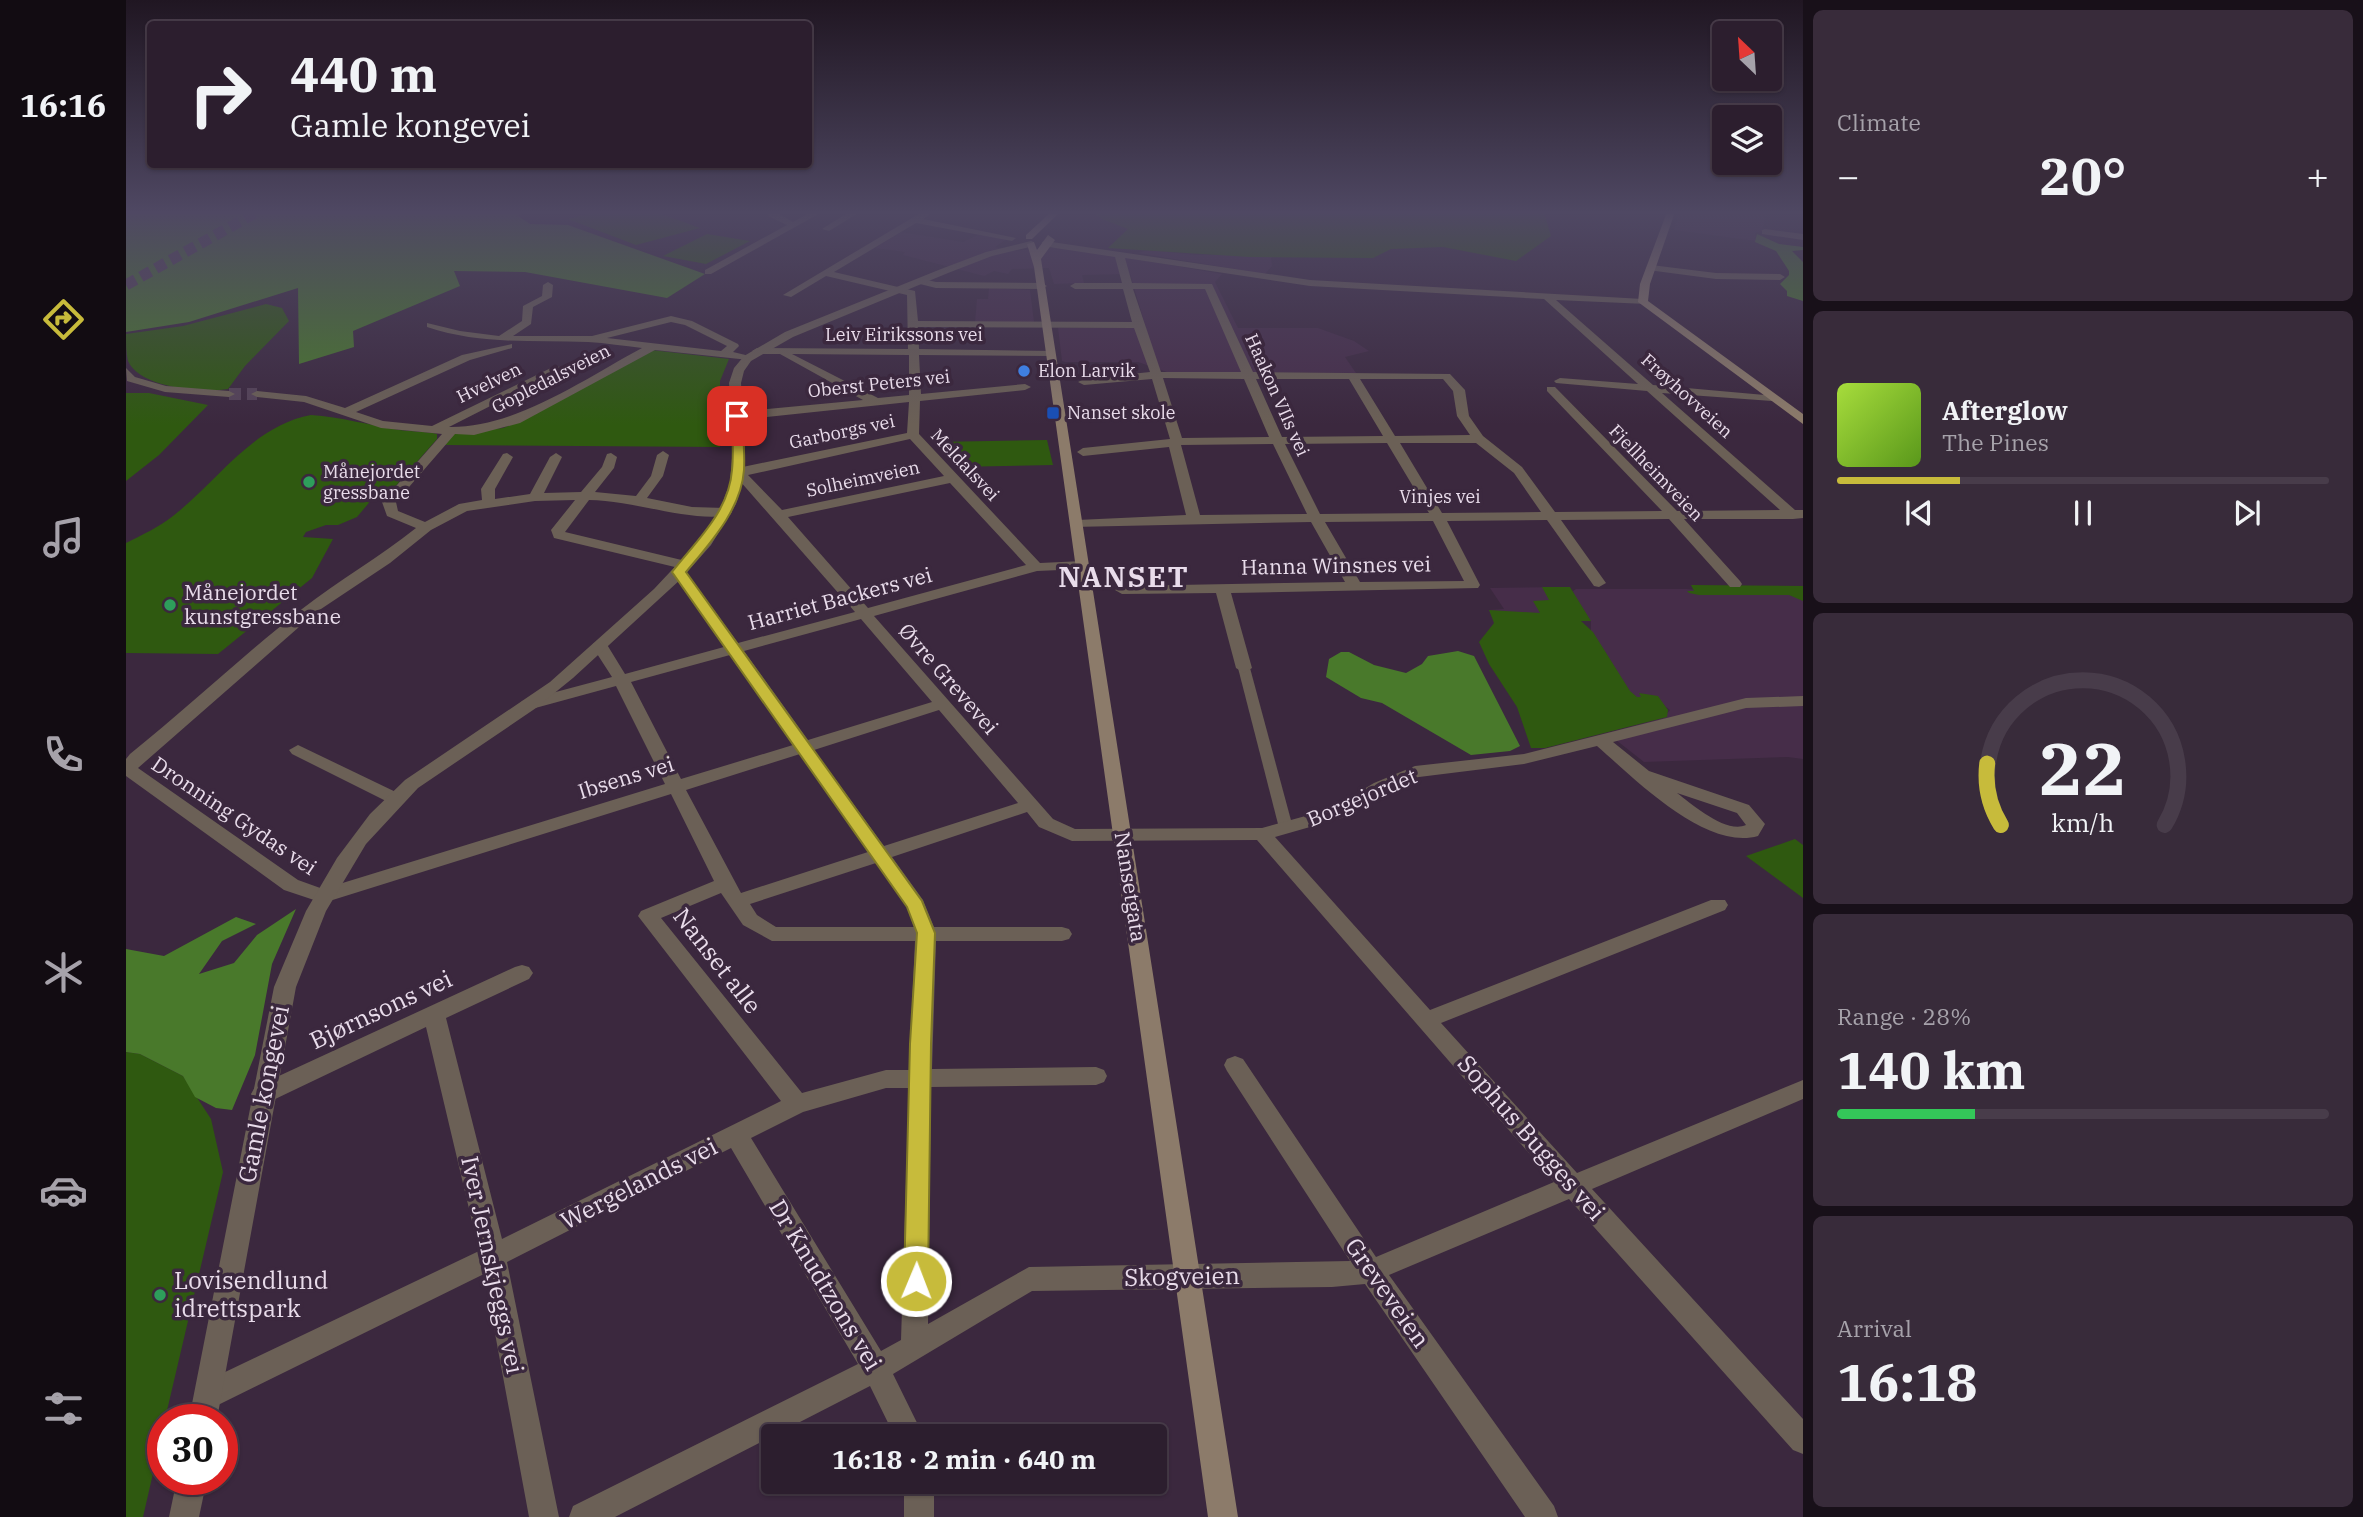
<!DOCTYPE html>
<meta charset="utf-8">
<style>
:root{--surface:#2c1e2e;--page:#382b3a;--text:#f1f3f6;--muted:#a6a2aa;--line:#483c4a;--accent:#c7bb3b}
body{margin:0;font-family:"IBM Plex Serif",serif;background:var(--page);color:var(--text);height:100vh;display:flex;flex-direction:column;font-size:26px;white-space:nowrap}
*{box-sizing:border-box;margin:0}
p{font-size:23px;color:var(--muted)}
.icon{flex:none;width:38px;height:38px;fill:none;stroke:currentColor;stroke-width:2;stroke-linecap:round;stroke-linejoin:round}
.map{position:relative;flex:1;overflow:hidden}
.side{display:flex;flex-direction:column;gap:10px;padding:10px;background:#181019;width:560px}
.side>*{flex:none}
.banner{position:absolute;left:21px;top:21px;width:665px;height:147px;border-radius:7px;box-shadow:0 2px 5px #0004,0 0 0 2px var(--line);background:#2c1e2e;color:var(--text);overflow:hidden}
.needle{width:46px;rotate:335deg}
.tools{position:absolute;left:1586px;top:21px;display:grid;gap:14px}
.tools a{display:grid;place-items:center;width:70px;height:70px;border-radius:7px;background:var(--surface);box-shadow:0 2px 5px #0004,0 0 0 2px var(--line);font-size:35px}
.speed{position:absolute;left:21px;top:1404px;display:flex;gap:14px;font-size:35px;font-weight:700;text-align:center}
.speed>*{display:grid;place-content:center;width:91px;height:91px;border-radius:50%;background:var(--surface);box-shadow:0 2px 5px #0004,0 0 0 2px var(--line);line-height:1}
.speed .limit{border:10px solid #d22;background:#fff;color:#111}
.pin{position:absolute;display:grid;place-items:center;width:60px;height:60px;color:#fff;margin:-30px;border-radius:14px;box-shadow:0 4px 10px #0006}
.me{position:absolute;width:77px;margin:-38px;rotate:1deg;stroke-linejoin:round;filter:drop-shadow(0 0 5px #0008)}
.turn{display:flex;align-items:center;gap:24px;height:147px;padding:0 28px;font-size:32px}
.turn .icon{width:91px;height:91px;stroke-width:2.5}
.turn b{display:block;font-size:49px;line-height:60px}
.big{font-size:52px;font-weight:700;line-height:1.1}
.side .tile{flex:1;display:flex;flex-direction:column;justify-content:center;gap:10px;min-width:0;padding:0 24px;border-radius:10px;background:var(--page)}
.side .dial{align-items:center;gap:0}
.dial svg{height:182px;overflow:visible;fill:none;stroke:var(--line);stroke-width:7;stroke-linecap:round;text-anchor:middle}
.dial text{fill:var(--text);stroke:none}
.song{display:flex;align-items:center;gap:21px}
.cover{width:84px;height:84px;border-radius:10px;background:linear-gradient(135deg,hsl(80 70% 55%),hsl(90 70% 35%))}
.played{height:7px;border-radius:4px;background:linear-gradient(90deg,var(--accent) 25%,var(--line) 25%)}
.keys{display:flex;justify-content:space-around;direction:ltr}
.heat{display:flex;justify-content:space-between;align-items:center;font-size:38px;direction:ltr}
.charge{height:10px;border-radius:5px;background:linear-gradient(90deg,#34c759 28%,var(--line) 0)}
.trip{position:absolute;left:635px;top:1424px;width:406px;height:70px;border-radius:7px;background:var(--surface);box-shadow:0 2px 5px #0004,0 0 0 2px var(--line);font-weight:700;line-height:70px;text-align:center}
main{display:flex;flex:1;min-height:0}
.dock{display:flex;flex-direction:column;width:126px;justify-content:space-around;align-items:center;background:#120c12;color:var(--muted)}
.dock .icon{width:49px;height:49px}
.dock .selected{color:var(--accent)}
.dock b{font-size:32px;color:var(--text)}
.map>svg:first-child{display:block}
.built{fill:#462d49}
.green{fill:#2f5910}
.forest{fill:#49792b}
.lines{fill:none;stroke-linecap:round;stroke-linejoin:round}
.minor-tunnel{stroke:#554358;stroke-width:12;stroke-dasharray:12 6;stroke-linecap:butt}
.motorway-tunnel{stroke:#554358;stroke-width:11;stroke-dasharray:11 6;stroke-linecap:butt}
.pedestrian{fill:#6b6056;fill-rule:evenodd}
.minor{fill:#6b6056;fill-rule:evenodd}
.tertiary{fill:#6b6056;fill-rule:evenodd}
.secondary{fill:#8c7b6a;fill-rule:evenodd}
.route{fill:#c7bb3b;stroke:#817a26;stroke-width:2}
.shop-dot{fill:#3f7fe0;stroke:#3b283e;stroke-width:2.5}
.transit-dot{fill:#1a4fb4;stroke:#3b283e;stroke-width:2.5}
.leisure-dot{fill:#2e9e5b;stroke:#3b283e;stroke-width:2.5}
.labels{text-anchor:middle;stroke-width:7;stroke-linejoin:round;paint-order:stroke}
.far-street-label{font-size:18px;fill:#e9dceb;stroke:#3b283e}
.far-poi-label{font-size:18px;fill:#e9dceb;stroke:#3b283e;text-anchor:start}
.street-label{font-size:21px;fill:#e9dceb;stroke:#3b283e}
.poi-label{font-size:21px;fill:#e9dceb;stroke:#3b283e;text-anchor:start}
.near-street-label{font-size:24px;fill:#e9dceb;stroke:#3b283e}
.near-poi-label{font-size:24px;fill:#e9dceb;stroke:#3b283e;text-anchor:start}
.district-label{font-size:28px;font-weight:bold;letter-spacing:2px;fill:#e9dceb;stroke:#3b283e}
</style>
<main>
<nav class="dock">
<b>16:16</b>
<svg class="icon selected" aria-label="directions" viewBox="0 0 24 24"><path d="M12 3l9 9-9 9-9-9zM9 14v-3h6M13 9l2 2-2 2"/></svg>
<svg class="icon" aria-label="music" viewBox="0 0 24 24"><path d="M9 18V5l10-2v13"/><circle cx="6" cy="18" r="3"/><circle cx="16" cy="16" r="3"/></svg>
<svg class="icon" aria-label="phone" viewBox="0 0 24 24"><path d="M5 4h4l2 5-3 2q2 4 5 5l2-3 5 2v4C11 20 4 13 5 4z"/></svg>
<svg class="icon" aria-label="climate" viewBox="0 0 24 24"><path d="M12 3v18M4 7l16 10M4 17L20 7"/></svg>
<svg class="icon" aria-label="car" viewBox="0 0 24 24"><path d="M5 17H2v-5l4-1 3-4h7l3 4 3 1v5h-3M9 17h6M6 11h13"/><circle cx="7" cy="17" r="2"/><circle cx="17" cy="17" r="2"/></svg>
<svg class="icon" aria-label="filters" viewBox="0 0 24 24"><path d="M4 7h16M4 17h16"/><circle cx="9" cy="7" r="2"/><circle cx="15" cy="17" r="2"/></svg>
</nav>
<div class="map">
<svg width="1677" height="1517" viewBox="0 0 1677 1517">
<rect width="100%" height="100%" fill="#3b283e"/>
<g class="built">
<polygon points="1553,212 1641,212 1636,231 1629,233 1630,241 1548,230"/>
<polygon points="775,232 837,242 854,234 881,239 869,247 883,251 940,247 1096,274 1089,282 1112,328 1192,328 1228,341 1243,351 1219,357 1230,373 1041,372 1012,362 939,362 936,361 932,328 1020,328 1004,274 956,275 958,283 928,284 923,268 886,269 882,274 868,271 858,276 777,255 779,252 749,248"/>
<polygon points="1022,250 1069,255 1151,255 1145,258 1146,266 1139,274 1012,253"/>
<polygon points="863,288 904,290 908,322 849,322 851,299 862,299"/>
<polygon points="1443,587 1448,594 1447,591 1450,589 1561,589 1601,593 1677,593 1677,759 1662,757 1518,762 1481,733 1537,718 1544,710 1529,699 1510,699 1504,695 1465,634 1465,621 1367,618 1363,610 1378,609 1364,588"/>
</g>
<g class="green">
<polygon points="469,212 530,212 574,228 510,245 442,219"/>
<polygon points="967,212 1418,212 1425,236 1390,261 1317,247 1265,249 1247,258 1123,257 982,248 1002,229 976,219"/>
<polygon points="581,234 624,241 580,264 537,256"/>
<path d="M140 304 156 308 163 321 119 366 102 389C75 393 14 388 2 361 0 353 0 343 0 334L57 326Z"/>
<polygon points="525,350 603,359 594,381 594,447 319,445 328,434 377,428 392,422"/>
<polygon points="0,393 23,393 82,405 33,455 0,481"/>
<path d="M185 415C215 417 243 425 273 430 285 432 299 431 311 434V439L267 489 247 498 231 517 212 525H200L180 532 177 537 207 539 186 578 92 654 0 653V543C16 535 33 527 47 516 92 481 126 426 185 415Z"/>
<polygon points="921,440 927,465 829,467 807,442"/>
<polygon points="1565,585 1677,586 1677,601 1663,595 1573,595 1563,593 1561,591 1568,591"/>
<polygon points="1416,587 1444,587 1465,621 1455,621 1467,632 1504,691 1511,697 1515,697 1513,693 1532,696 1542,710 1541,717 1419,748 1405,748 1391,707 1363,664 1353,642 1368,623 1363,610 1414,613 1407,601 1423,600"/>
<polygon points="1669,839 1677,845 1677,898 1620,856"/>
<polygon points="0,1052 14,1054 57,1076 85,1119 97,1172 39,1419 37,1419 37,1430 17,1517 0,1517"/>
</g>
<g class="forest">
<polygon points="0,212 409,212 391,215 404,224 442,225 579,274 541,298 399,272 328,271 334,286 227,331 228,347 173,364 172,288 63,322 0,332"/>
<polygon points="1631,234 1653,244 1677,247 1677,250 1666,251 1677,262 1677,301 1661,296 1661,291 1654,284 1663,275 1663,271 1650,251 1629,242"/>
<polygon points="1332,651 1348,656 1394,746 1384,751 1345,755 1256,703 1235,698 1200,677 1203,659 1215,652 1223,652 1248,665 1280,673 1296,664 1302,656"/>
<polygon points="170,909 146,964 129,1055 106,1110 90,1108 69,1097 57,1076 14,1054 0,1052 0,949 38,956 110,917 130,924 96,941 73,974 108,963 131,935"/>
</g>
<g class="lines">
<polyline class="minor-tunnel" points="103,394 131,394"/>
<polyline class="motorway-tunnel" points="0,285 131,212"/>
<polygon class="pedestrian" points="1118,664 1124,668 1166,824 1159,829 1152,824 1112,668"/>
<g class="minor">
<polygon points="642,212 650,212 667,222 685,212 696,212 585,274 579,274 579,270 661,225 642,216"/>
<polygon points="723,212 734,212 703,231 696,229"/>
<path d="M796 212H807L797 219 890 238 886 241 790 223 708 272 789 291 792 321 1006 322 997 289H949L944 286 949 283H996L989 257 916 246V242L919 241 1184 280 1517 299 1521 300V304L1430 300 1527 385 1650 396 1652 398 1646 401 1536 393 1669 510H1677V518L1667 519H1558L1614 581 1616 584 1614 587H1604L1543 519 1435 520 1480 583 1473 587 1468 586 1421 520 1321 521 1354 585 1352 588 1105 593 1126 668 1118 673 1110 668 1090 593 996 594 989 590 996 586 1219 582 1185 522 946 527 944 524 951 520 1060 515 1043 447 957 456 951 452 957 448 1044 439 1026 379 958 385 952 382 958 379 1024 372 1008 328 792 327 793 349 929 351V355L925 356 793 355 795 394 899 384 905 387 899 390 794 401 793 434 914 563 957 561 964 565 957 569 911 571 748 616 927 819 949 829 1136 828 1205 809 1248 783 1289 766 1398 754 1620 698 1677 696V706L1620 708 1487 742 1523 771 1623 805 1639 824 1632 836C1579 851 1508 778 1471 746L1398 764 1293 777 1260 791 1219 817 1149 837 1304 1010 1585 900H1599L1602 905 1599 910 1315 1023 1451 1173 1677 1080V1099L1466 1189 1677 1419V1454L1667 1450 1443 1199 1263 1275 1428 1506 1432 1517H1399L1239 1284 1206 1287 906 1291 767 1374 798 1437H769L744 1386 489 1517H443L447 1506 732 1364 605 1148 381 1262 433 1517H403L358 1274 92 1405 82 1409 72 1405 68 1395 72 1385 353 1251 300 1027 145 1101 137 1103 129 1101 125 1094 129 1087 389 967 396 965 403 967 407 973 403 979 320 1018 376 1239 655 1101 512 916 515 911 588 881 545 794 197 903 158 890 0 776V759L4 754C63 707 117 655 176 609 213 580 254 557 290 528L261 516 256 502 316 434 255 428 178 402 131 397 125 394 131 391 180 396 219 408 336 355 386 344V348L344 360 230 412 257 421 306 426 429 366 439 368 323 427C390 428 458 379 516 348 498 346 480 343 462 342 407 340 355 345 301 327V323L334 331 373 336 396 321 397 306 416 296 417 285 422 282 427 285 426 297 407 307 405 324 387 336H466L545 316 566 321 612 344 613 346 607 352 628 357 623 360 529 350 394 423 348 435 329 434 270 502 272 511 299 522 333 504 356 500 355 489 377 454 381 453 387 457 369 489V499L404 494 424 457 430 453 436 457 418 493 455 492 476 467 481 454 485 453 491 457 488 468 469 492 510 496 525 476 531 455 537 451 543 455 537 476 521 498 566 507 599 508 606 512 604 515C566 523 506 500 463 500L439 532 564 562V568L558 569 612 643 729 612 606 472 607 469 781 433 783 402 611 420 605 416 611 412 737 400 654 354H631L626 351 631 348 782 349 781 295 700 276 665 297 657 295ZM999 258 1184 286 1418 299 1512 384 1434 378 1428 381 1430 383 1521 391 1654 510 1551 511 1429 387H1421V391L1536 511 1429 512 1396 467 1357 436 1343 416 1339 390 1324 374 1127 372 1086 284 1006 283ZM1007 289H1079L1115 372H1035ZM545 322 559 325 601 346 595 351 481 338ZM666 354 783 355V395L752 398ZM1037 378 1118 379 1143 437 1056 438ZM1130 379H1223L1257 436 1156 437ZM1234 379H1317L1327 391 1331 416 1344 435 1269 436ZM784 439 818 476 656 510 622 475ZM1261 443 1303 513 1194 514 1159 444ZM1274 443H1350L1388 473 1415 512 1316 513ZM1147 444 1181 514 1074 515 1055 445ZM824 483 900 565 742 608 662 517ZM449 500 425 530 428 538 553 568 546 572 598 647 499 674 480 643H468L466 646 486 677 396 701 394 705 402 710 490 686 539 784 197 889 172 880 12 768 189 613 264 563 305 530 341 511 409 501ZM1307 521 1338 581 1234 582 1199 522ZM735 619 806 702 682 740 618 651ZM604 655 667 745 555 779 505 682ZM813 710 892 803 758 846 688 750ZM674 754 742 852 615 893 560 790ZM1551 793 1611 813 1620 825C1600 834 1567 805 1551 793ZM901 812 913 827 946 841 1131 840 1428 1182 1250 1257 1117 1059 1109 1056 1101 1059 1098 1065 1101 1071 1224 1261 903 1267 802 1324 805 1087 970 1085 978 1082 981 1076 978 1070 970 1067 806 1069 810 941H936L943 939 946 934 943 929 936 927H808L797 900 766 857ZM750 863 781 907 788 927H650L631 915 624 904ZM595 893 617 925 646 941H789L783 1070H760L676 1093 535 918ZM760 1088H783L775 1340 755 1351 625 1138 677 1112Z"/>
<polygon points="1639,229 1677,234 1677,240 1636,234 1636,230"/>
<polygon points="1525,265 1590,273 1654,274 1659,277 1654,280 1590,279 1522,270 1520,268"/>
<polygon points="797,279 810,282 916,283 921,286 916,289 810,288 794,284 794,280"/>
<polygon points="0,368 9,377 40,386 103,391 109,394 103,397 39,392 1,381"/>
<polygon points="172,745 276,795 279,799 270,805 264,803 166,754 163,750"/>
<rect x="778" y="1482" width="30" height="35"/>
</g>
<g class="tertiary">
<polygon points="905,241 908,242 908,246 866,256 822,273 667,337 625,361 618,371 615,383 619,446 616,483 610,504 585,545 555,579 447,678 410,708 292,788 240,844 200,911 170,987 91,1419 63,1419 148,987 180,911 211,858 244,814 279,780 424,682 528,589 575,539 596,504 604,483 607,446 603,383 608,368 618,356 659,332 815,269 860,252"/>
<polygon points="51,1479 81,1479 73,1517 43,1517"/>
</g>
<g class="secondary">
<polygon points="925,212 934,212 906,239 900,239 900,235"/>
<polygon points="1541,212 1549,212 1524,284 1522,301 1677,414 1677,424 1512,302 1514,284"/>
<polygon points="922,235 929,240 915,259 1112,1517 1082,1517 908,267 901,244 908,242 911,250"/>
</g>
</g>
<linearGradient id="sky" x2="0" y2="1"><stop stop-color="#201622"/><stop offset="0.5" stop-color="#4f4863"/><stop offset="1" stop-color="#4f4863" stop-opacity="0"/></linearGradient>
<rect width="1677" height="425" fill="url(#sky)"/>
<path class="route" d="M611 412 616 416C617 434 619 452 618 470 615 510 584 543 560 572L796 901 809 933 805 1044 802 1281 798 1289 790 1292 781 1289 778 1281 784 1044 791 933 781 907 546 572C570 541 603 512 606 470 608 452 606 434 606 416Z"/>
<circle class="shop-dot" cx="898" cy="371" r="7"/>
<rect class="transit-dot" x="920" y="406" width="14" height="14" rx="3.5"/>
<g class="leisure-dot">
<circle cx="183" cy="482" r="7"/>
<circle cx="44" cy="605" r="7"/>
<circle cx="34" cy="1295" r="7"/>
</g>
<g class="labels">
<g class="far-street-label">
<text x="778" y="341">Leiv Eirikssons vei</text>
<text transform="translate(425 379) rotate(-27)" y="6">Gopledalsveien</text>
<text transform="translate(363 383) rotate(-26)" y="6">Hvelven</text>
<text transform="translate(753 384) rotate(-6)" y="6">Oberst Peters vei</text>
<text transform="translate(1151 395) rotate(66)" y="6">Haakon VIIs vei</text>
<text transform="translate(1561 396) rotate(42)" y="6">Frøyhovveien</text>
<text transform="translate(716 432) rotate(-12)" y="6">Garborgs vei</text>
<text transform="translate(839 465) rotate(47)" y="6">Meldalsvei</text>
<text transform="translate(1530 473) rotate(46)" y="6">Fjellheimveien</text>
<text transform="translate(737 479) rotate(-12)" y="6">Solheimveien</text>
<text x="1314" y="503">Vinjes vei</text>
</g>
<g class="far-poi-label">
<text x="912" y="377">Elon Larvik</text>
<text x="941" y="419">Nanset skole</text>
<text x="197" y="478">Månejordet<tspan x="197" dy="21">gressbane</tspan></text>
</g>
<g class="street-label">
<text transform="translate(1210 566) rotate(-1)" y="7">Hanna Winsnes vei</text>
<text transform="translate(714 599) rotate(-15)" y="7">Harriet Backers vei</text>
<text transform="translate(822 679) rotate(49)" y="7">Øvre Grevevei</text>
<text transform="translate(500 778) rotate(-17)" y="7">Ibsens vei</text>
<text transform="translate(1236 798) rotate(-23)" y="7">Borgejordet</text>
<text transform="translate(108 816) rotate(34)" y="7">Dronning Gydas vei</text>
<text transform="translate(1004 887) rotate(81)" y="7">Nansetgata</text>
</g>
<g class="poi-label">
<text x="58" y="600">Månejordet<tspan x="58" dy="24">kunstgressbane</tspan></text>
</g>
<g class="near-street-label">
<text transform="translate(591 961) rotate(52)" y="8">Nanset alle</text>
<text transform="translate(255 1010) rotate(-25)" y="8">Bjørnsons vei</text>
<text transform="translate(138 1094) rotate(-79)" y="8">Gamle kongevei</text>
<text transform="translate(1405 1138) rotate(49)" y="8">Sophus Bugges vei</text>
<text transform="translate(513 1184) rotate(-27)" y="8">Wergelands vei</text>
<text transform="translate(366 1265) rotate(78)" y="8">Iver Jernskjeggs vei</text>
<text transform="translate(1056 1277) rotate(-1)" y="8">Skogveien</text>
<text transform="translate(699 1285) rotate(59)" y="8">Dr Knudtzons vei</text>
<text transform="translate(1261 1293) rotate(55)" y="8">Greveveien</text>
</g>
<g class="near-poi-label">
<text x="48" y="1289">Lovisendlund<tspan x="48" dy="28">idrettspark</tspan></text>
</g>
<g class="district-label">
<text x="998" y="587">NANSET</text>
</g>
</g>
</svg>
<div class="tools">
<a><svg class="needle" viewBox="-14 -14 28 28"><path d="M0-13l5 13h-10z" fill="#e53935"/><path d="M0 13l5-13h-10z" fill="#a6a2aa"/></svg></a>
<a><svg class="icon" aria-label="layers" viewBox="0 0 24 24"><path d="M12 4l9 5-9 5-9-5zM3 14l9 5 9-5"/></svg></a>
</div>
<div class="speed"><div class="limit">30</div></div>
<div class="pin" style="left:611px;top:416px;background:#d93025"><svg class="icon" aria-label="arrive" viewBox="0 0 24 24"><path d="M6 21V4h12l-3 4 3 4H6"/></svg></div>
<svg class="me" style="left:790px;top:1281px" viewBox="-20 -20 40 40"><circle r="17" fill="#c7bb3b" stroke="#fff" stroke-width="3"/><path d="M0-11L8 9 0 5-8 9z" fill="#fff"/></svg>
<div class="trip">16:18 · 2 min · 640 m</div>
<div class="banner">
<div class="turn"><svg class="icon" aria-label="right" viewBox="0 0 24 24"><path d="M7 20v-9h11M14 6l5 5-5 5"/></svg><div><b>440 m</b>Gamle kongevei</div></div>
</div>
</div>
<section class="side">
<div class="tile"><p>Climate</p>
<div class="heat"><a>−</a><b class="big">20°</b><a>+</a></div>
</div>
<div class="tile">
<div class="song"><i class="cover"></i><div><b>Afterglow</b><p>The Pines</p></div></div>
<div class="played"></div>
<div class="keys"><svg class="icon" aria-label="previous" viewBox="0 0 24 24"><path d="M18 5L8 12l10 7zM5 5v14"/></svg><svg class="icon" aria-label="pause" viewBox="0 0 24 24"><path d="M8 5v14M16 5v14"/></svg><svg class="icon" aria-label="next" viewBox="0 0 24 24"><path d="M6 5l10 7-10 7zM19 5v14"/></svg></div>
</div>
<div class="tile dial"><svg viewBox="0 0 100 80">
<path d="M14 69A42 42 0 1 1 86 69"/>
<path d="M14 69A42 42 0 0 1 8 42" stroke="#c7bb3b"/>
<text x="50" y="56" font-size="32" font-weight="700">22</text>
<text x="50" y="72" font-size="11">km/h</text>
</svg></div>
<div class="tile"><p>Range · 28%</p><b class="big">140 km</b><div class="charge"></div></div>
<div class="tile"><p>Arrival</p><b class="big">16:18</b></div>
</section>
</main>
